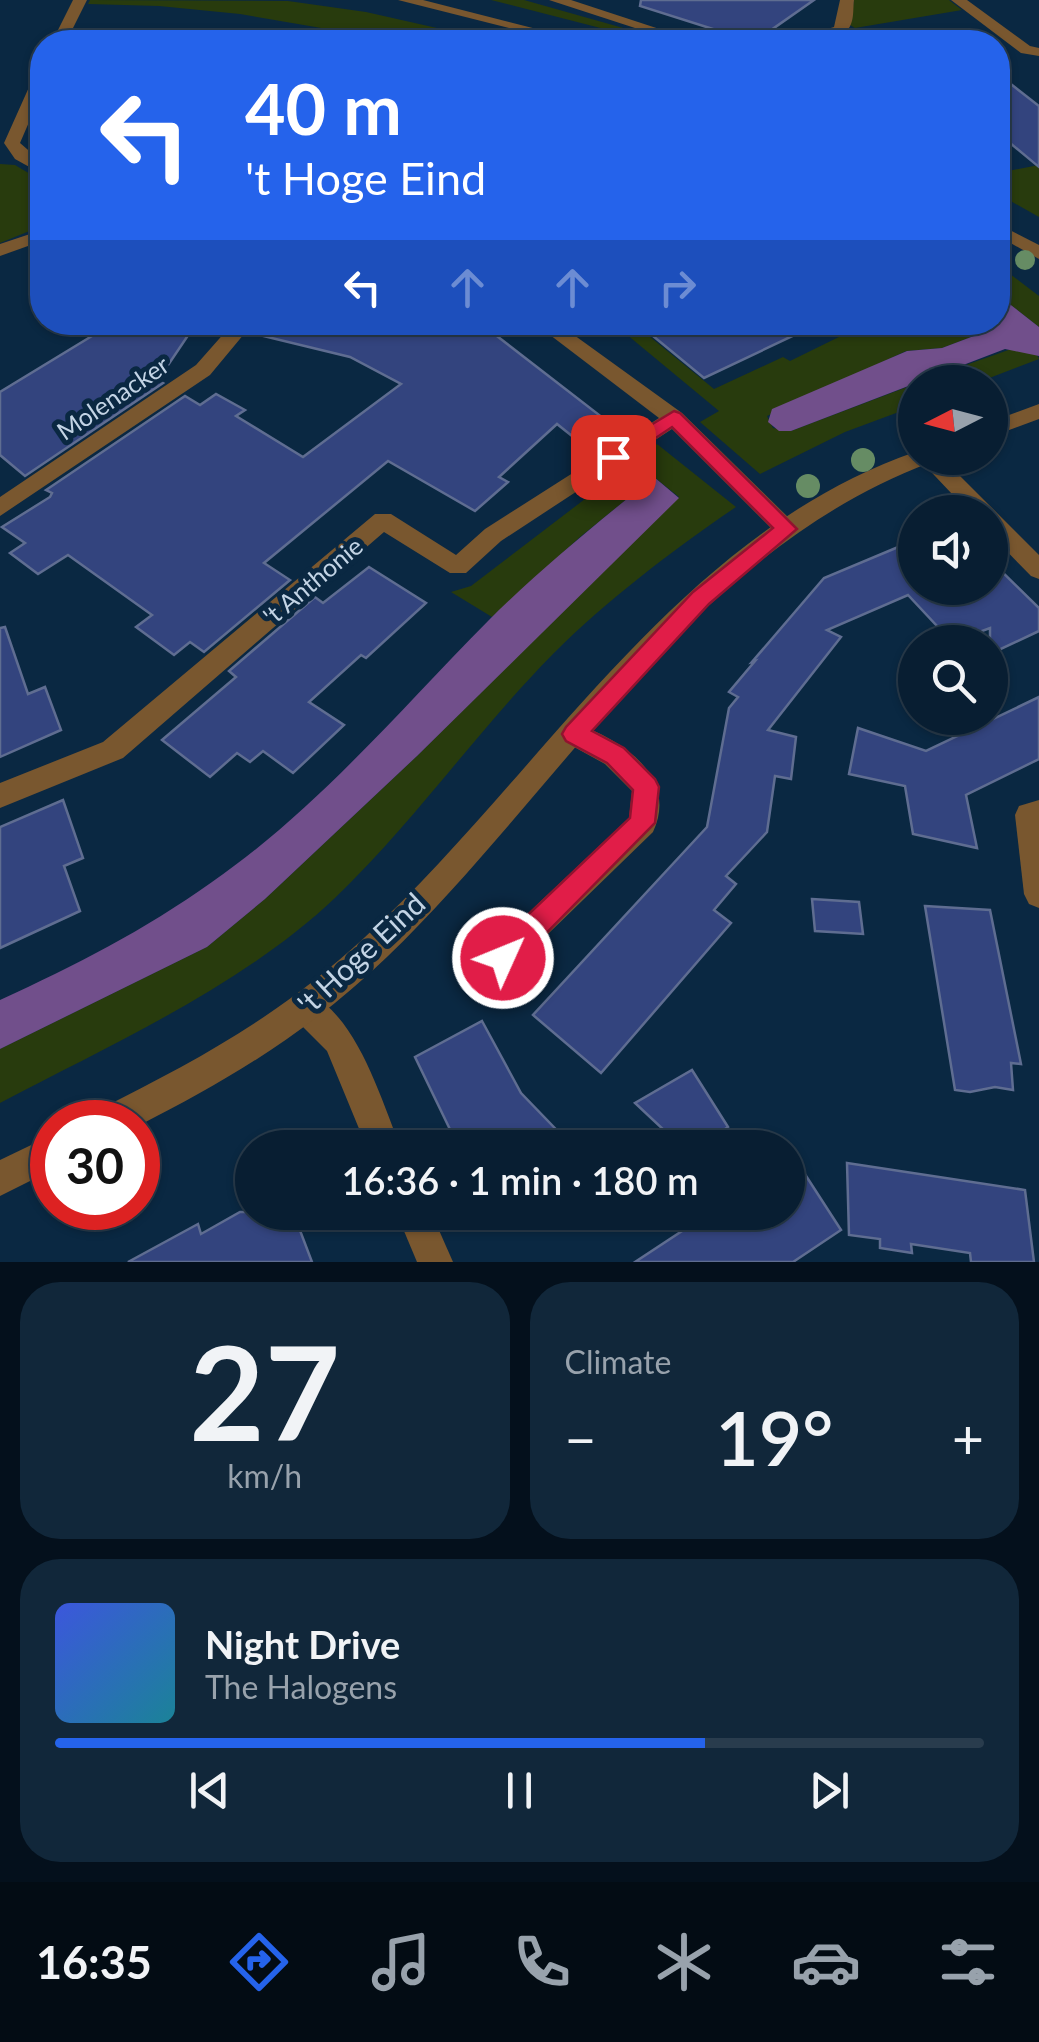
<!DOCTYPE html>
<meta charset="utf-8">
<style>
:root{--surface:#081e32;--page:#11273a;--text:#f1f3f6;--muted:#98a2ac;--line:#293c4d;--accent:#2563eb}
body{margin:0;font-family:Lato,sans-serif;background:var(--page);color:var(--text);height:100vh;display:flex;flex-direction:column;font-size:38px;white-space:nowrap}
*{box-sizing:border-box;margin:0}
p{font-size:32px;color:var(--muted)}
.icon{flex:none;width:55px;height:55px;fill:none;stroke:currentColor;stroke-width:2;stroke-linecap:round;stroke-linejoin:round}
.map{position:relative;height:1262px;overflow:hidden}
.drawer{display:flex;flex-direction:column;gap:20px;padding:20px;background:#04101c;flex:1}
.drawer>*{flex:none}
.guide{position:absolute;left:30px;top:30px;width:980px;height:305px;border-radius:40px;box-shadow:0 2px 8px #0004,0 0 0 2px var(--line);background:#2563eb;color:#fff;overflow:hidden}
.needle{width:65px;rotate:264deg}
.buttons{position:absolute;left:898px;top:365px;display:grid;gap:20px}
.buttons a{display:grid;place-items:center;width:110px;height:110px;border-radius:50%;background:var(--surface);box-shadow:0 2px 8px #0004,0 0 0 2px var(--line);font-size:50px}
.speed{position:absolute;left:30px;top:1100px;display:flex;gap:20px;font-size:50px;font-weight:700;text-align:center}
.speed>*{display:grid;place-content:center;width:130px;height:130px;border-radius:50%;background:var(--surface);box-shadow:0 2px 8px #0004,0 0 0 2px var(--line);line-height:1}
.speed .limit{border:15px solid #d22;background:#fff;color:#111}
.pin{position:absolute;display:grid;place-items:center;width:85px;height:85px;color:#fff;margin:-42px;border-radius:20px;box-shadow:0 5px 15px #0006}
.me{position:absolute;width:110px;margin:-55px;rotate:46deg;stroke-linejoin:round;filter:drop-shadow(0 0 8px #0008)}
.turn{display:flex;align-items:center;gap:35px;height:210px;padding:0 50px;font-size:45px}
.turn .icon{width:130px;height:130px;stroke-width:2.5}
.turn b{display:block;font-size:70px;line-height:85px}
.lanes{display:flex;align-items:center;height:95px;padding:0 50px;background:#0003;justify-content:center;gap:50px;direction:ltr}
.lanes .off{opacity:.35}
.big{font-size:75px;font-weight:600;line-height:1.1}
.drawer .widget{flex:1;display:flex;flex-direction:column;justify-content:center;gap:15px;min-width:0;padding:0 35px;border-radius:40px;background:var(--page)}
.drawer .dial{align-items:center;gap:0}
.dial b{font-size:130px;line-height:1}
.song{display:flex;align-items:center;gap:30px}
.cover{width:120px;height:120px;border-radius:15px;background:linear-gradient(135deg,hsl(230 70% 55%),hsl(190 70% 35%))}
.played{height:10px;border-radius:5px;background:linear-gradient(90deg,var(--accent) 70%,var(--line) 70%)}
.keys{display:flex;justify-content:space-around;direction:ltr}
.heat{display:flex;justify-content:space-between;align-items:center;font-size:55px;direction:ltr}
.drawer .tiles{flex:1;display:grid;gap:20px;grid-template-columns:1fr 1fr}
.widget:last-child{grid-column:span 2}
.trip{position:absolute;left:235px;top:1130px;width:570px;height:100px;border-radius:50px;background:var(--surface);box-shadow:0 2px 8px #0004,0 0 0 2px var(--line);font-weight:600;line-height:100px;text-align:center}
.menu{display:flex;height:160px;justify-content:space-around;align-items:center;background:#030c14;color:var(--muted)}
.menu .icon{width:70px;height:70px}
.menu .selected{color:var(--accent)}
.menu b{font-size:45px;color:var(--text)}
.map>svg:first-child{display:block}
.green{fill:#283b0d}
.water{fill:#714f8b}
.building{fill:#33447e;stroke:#5f6d91;stroke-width:2.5}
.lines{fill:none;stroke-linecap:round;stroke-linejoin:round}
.minor{fill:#79572f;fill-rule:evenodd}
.tertiary{fill:#79572f;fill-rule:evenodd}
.tree{fill:#668c64}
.route{fill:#e11d48;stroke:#92132f;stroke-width:2.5}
.labels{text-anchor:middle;stroke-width:10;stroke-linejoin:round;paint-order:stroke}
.street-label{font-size:25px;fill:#c3d4e5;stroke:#0a2842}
.near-street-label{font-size:30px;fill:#c3d4e5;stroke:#0a2842}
</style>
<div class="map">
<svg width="1039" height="1262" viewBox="0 0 1039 1262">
<rect width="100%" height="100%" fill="#0a2842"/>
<g class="green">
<polygon points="90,0 288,1 366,12 499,42 403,42 240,14 159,6 88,4"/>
<polygon points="491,0 524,0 673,42 655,42"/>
<polygon points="854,0 949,0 962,10 855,28 850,25"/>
<polygon points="0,164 15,165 42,181 42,226 0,243"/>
<polygon points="1039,165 1039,217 998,194 998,173"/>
<polygon points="998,265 1039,296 1039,327 998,295"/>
<polygon points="992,322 987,331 942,348 906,351 767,416 773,428 791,431 915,384 915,406 845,432 760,474 700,422 719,411 620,329 633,323 714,389 783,357 790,361 847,333 836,324 839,323"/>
<polygon points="1014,348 1037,355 1039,359 979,382 918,382"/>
<path d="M657 444 736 507C673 550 607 600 553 654 477 731 414 822 336 897 244 985 112 1044 0 1103V1049L207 947 265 899 417 756 679 497 654 477 580 537 492 617 451 592 471 586Z"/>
</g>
<g class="water">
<polygon points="998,295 1039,327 1039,356 1005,349 791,431 779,431 768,422 772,409 907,351 942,348 987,331 992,323 998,322"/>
<path d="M654 477 679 498 417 756 265 899 207 947 0 1049V1000C76 965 143 931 212 882 316 810 400 710 488 621 540 569 597 523 654 477Z"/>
</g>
<g class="building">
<polygon points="641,0 814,0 754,42 640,6"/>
<polygon points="998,74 1039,106 1039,167 998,133"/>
<polygon points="115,322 197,322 158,380 163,383 25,476 0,455 0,392"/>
<polygon points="258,322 454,322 493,333 603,418 572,436 557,424 499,477 508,482 475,511 388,461 264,563 290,580 204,652 190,642 174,655 136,627 152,615 68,555 38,574 10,553 25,543 2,527 50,497 52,493 46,490 185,396 200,405 216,394 245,410 236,416 303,457 401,384 350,357 255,334"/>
<polygon points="636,322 822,322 704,378"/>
<polygon points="915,540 915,588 990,588 990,560 1039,608 1039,631 990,654 990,628 952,642 908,595 827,630 841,637 768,730 796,737 791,779 775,776 767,832 726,876 736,884 714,910 731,923 601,1073 533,1015 707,827 729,708 738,697 729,692 755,661 752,662 824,578"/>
<polygon points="369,567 426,603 366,658 361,655 309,702 344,725 293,773 263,751 250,762 237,753 210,777 162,740 236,677 229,671 315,597 323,603"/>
<polygon points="5,627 28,694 45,687 61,730 0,757 0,628"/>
<polygon points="1039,697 1039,759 966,795 977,848 913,834 905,786 849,774 858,728 926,751"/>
<polygon points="63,800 83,858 64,866 80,911 0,948 0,827"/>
<polygon points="812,899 859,902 863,934 815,931"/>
<polygon points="925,906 990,910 1021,1064 1011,1063 1013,1090 995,1087 970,1092 955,1090"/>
<polygon points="482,1021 521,1093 574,1148 459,1148 415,1057"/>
<polygon points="692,1070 728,1127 696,1148 683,1148 635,1103"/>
<polygon points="788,1148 841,1230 793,1262 635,1262 688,1227 679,1212 788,1212"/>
<polygon points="847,1163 1025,1190 1034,1262 971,1262 970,1253 911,1244 912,1253 880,1248 880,1239 849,1235"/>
<polygon points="240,1212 293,1212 312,1262 128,1262 198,1224 201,1234"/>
</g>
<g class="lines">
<g class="minor">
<polygon points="73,0 87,0 66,42 52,42"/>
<polygon points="549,0 571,0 699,42 678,42"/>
<path d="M840 0H854C853 7 854 17 851 24 845 43 800 42 784 42L834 27Z"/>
<polygon points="951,0 967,0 1030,46 1039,48 1039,56 1021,53"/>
<polygon points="42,71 42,92 20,143 42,162 42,174 15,159 4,143 34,76"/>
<polygon points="42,230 42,241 0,256 0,244"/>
<polygon points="234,322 254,322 210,375 0,516 0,497 196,365"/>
<polygon points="533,322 556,322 682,413 794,523 798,529 794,535 778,535 672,429 501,541 466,573 450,573 384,532 123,758 0,808 0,783 103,742 375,514 391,514 456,555 485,529 659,418"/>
<polygon points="918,458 942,458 1039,555 1039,579 1031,576 990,534 990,512 969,512"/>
<path d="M574 723C621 739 679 776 653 832L514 967 503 972 492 967 488 957 492 947 629 818 632 791 605 764 565 742 561 734 565 726Z"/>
<polygon points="1039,800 1039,908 1029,904 1024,894 1015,815 1019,806"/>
<path d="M307 993C357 1014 381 1100 401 1148H367L327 1051 296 1020 291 1009 296 998Z"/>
<polygon points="396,1212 431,1212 453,1262 417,1262"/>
</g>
<g class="tertiary">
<polygon points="398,0 423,0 588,42 565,42"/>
<polygon points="998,224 1039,245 1039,259 998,236"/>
<polygon points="1039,404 1039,419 990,437 990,422"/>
<path d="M915 452V458H932L929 463C692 553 561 789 387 957 310 1031 232 1078 138 1126V1122H93L98 1110C200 1059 279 1016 364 938 542 775 676 535 915 452Z"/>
<polygon points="52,1135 52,1170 0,1196 0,1160"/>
</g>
</g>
<g class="tree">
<circle cx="1025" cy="260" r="10"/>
<circle cx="863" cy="460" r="12"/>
<circle cx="808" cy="486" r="12"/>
</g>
<polygon class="route" points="674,411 680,413 797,529 709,604 592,731 624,748 655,779 659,787 655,823 513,967 503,971 493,967 489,958 493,948 630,818 633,790 607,763 566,741 562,734 566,727 693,592 773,528 672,427 620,462 606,462 606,452"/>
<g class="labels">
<g class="street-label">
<text transform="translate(113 398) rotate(-34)" y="9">Molenacker</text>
<text transform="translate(313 581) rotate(-40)" y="9">'t Anthonie</text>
</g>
<g class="near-street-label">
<text transform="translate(362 954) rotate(-43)" y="10">'t Hoge Eind</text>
</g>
</g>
</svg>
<div class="buttons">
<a><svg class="needle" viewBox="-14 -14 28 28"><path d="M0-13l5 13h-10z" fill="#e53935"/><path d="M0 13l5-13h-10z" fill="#98a2ac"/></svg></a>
<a><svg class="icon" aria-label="sound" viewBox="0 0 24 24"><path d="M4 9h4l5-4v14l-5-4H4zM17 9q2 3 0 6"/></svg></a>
<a><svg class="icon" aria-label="search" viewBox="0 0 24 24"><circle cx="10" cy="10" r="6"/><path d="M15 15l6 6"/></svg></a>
</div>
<div class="speed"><div class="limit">30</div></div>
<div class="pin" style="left:613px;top:457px;background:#d93025"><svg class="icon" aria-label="arrive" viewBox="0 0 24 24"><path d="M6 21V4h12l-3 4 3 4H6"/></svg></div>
<svg class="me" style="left:503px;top:958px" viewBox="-20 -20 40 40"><circle r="17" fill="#e11d48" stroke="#fff" stroke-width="3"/><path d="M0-11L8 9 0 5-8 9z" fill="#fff"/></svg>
<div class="trip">16:36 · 1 min · 180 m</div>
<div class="guide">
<div class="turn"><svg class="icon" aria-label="left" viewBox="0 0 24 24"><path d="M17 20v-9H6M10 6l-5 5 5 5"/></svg><div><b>40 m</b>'t Hoge Eind</div></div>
<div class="lanes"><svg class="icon" aria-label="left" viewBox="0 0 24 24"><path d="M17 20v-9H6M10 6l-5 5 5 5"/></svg><svg class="icon off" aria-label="ahead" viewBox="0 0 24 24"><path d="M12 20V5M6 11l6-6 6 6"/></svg><svg class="icon off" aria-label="ahead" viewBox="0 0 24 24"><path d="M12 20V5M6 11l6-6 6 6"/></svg><svg class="icon off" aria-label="right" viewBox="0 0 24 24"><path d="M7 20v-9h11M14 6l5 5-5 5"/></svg></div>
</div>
</div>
<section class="drawer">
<div class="tiles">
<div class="widget dial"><b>27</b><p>km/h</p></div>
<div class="widget"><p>Climate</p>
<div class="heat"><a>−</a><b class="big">19°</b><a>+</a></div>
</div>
<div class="widget">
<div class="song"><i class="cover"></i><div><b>Night Drive</b><p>The Halogens</p></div></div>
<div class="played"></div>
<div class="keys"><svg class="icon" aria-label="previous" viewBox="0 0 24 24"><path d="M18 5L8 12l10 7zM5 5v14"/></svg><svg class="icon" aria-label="pause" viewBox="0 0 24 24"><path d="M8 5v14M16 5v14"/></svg><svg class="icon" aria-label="next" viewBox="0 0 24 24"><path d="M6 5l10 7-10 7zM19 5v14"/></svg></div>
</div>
</div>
</section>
<nav class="menu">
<b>16:35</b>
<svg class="icon selected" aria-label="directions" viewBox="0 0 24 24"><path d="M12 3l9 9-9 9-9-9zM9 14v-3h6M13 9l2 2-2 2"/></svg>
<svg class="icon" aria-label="music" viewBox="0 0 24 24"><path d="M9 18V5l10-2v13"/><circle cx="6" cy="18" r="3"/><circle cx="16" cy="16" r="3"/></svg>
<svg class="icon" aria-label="phone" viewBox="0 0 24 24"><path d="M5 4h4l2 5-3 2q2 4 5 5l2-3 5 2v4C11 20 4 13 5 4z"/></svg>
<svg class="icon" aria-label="climate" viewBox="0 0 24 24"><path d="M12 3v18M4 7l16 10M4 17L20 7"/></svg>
<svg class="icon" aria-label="car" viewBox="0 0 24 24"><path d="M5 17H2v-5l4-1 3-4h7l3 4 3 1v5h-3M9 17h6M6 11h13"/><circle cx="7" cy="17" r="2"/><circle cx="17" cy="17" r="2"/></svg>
<svg class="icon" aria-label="filters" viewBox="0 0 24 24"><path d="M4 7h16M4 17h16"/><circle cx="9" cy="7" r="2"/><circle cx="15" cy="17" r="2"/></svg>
</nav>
